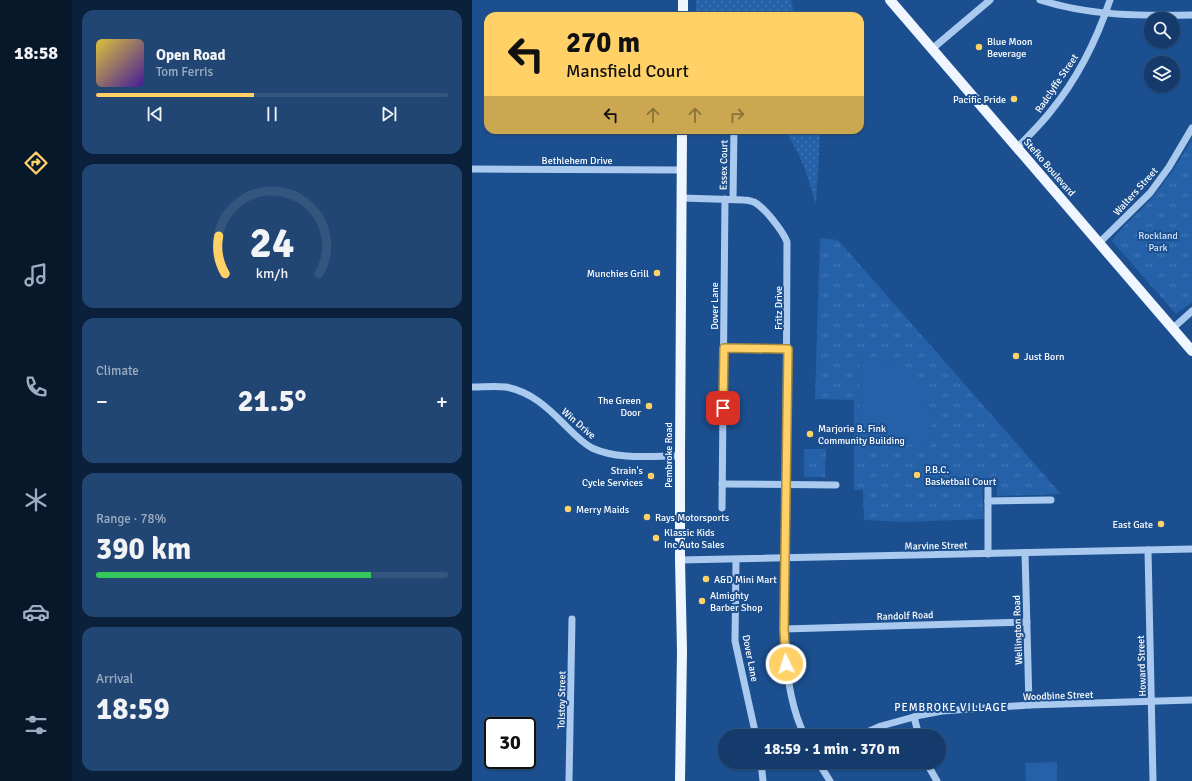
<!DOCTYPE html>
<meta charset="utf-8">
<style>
:root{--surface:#143b6b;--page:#214673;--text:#f1f3f6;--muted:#9dadc1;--line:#33557e;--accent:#ffd166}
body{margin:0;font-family:Signika,sans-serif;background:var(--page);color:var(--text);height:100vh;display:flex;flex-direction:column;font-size:15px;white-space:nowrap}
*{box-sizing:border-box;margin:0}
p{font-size:13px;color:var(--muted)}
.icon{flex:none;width:22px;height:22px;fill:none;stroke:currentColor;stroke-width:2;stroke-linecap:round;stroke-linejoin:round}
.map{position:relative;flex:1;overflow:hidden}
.drawer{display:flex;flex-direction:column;gap:10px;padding:10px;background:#0b203b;width:400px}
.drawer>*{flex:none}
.banner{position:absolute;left:12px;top:12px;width:380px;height:122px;border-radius:12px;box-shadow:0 1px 3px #0004,0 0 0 1px var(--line);background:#ffd166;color:#111;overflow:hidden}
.buttons{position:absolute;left:672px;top:12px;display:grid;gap:8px}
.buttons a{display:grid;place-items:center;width:36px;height:36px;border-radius:50%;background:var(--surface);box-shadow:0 1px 3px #0004,0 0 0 1px var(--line);font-size:20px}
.speed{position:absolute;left:12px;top:717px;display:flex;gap:8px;font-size:20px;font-weight:700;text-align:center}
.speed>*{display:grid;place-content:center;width:52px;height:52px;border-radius:50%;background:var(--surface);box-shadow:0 1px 3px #0004,0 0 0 1px var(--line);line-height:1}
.speed .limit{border:2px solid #111;border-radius:6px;background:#fff;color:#111}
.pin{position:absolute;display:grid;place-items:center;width:34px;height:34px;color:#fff;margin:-17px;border-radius:8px;box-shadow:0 2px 6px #0006}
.me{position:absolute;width:44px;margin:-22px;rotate:356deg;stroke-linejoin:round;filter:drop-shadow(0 0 3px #0008)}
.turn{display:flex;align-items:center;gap:14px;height:84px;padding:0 16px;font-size:18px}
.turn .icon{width:52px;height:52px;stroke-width:2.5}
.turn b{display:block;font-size:28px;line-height:34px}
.lanes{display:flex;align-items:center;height:38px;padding:0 16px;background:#0003;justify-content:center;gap:20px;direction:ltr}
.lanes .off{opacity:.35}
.big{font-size:30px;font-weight:700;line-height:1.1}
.drawer .tile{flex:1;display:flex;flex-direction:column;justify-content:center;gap:6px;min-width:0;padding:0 14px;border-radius:12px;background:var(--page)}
.drawer .dial{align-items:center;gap:0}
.dial svg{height:104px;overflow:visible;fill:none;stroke:var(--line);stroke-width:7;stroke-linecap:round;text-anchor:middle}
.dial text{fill:var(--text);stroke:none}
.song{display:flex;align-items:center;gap:12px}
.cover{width:48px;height:48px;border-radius:6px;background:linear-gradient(135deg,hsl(50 70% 55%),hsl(260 70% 35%))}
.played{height:4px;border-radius:2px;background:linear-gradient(90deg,var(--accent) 45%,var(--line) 45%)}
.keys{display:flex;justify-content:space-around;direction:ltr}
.heat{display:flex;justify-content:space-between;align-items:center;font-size:22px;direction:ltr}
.charge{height:6px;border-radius:3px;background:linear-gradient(90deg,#34c759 78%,var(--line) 0)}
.trip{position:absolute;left:246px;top:729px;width:228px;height:40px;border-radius:20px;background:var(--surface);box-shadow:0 1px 3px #0004,0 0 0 1px var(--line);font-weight:700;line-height:40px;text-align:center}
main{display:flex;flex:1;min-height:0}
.tabs{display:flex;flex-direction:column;width:72px;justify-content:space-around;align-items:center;background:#08182b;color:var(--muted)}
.tabs .icon{width:28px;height:28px}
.tabs .on{color:var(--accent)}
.tabs b{font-size:18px;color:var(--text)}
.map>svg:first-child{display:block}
.grass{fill:url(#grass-dots)}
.park{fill:url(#park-tufts)}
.pitch{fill:#2461a8}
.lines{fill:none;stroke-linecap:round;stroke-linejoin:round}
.minor{stroke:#a9c9ee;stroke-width:7}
.major{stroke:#f0f6ff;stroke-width:10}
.route-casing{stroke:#a68842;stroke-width:10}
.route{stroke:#ffd166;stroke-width:7}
.poi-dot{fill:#ffd166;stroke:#1b4f8f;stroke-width:1.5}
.labels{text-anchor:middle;stroke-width:4;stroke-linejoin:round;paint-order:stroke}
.poi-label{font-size:10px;fill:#fff;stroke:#1b4f8f;text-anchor:start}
.street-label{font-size:10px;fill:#fff;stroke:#1b4f8f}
.park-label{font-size:10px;fill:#cfe3fa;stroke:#1b4f8f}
.neighbourhood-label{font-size:11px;letter-spacing:1px;fill:#fff;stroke:#1b4f8f}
</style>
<main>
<nav class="tabs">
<b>18:58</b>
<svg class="icon on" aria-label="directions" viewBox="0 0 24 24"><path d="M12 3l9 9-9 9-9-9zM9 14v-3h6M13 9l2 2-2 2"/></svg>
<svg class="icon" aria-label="music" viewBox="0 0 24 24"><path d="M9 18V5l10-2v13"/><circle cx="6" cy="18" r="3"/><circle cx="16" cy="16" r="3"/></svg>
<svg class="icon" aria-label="phone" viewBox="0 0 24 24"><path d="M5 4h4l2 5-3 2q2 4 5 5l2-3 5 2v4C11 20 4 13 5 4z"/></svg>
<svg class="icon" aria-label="climate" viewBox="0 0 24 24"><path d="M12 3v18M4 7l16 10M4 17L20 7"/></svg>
<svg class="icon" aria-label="car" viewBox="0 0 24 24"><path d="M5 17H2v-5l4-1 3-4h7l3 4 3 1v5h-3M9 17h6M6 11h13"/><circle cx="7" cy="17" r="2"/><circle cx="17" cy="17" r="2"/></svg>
<svg class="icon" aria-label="filters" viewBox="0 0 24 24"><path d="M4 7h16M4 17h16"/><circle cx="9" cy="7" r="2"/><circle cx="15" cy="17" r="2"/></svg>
</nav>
<section class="drawer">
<div class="tile">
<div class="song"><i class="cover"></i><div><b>Open Road</b><p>Tom Ferris</p></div></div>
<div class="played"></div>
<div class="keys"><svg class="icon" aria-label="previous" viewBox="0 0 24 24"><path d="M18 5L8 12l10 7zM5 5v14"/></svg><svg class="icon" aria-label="pause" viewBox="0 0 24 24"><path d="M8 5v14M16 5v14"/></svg><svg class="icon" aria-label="next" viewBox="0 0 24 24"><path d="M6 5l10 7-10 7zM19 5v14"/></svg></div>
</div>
<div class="tile dial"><svg viewBox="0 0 100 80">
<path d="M14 69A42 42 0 1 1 86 69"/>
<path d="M14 69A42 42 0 0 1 9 40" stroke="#ffd166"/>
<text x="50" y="56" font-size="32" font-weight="700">24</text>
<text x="50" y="72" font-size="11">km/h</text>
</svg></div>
<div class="tile"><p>Climate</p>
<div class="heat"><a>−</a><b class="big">21.5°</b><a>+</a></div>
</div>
<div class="tile"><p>Range · 78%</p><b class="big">390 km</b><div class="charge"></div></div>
<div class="tile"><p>Arrival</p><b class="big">18:59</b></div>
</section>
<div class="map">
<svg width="720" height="781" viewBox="0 0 720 781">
<defs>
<pattern id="grass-dots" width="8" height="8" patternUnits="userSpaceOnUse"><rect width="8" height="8" fill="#2461a8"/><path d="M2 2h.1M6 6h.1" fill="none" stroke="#4579b5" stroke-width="1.8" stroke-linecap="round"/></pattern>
<pattern id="park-tufts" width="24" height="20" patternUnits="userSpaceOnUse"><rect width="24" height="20" fill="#2461a8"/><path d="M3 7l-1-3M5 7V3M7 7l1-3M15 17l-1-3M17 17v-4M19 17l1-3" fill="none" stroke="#4579b5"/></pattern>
</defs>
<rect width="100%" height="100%" fill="#1b4f8f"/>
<g class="grass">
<polygon points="224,0 319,0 323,16 224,16"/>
<path d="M312 130H347L348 135 344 204C336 178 329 152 312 130Z"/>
</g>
<g class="park">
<path d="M720 139V302L704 314 640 241C650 226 665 214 678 200 694 182 708 160 720 139Z"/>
<polygon points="348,238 366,240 589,494 525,496 525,485 510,485 512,519 432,522 392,520 391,490 382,490 382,400 343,399"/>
<polygon points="332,449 354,449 353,477 332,477"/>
</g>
<g class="pitch">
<path d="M388 355C414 360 446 373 454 401 459 415 459 430 459 445L387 444Z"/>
<polygon points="428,467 463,467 462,483 428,484"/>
<polygon points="585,762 585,781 554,781 553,763"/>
</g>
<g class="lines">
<g class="minor">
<path d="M568 0C618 16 668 16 720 15"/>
<polyline points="460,49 518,0"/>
<path d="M546 147C557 135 569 124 579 111 605 79 625 39 638 0"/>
<polyline points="0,169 210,170"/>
<path d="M210 198 272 200C275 200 279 201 282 202 292 207 311 231 315 242L313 653C316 681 320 711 333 736"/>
<polyline points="261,199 262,130"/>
<polyline points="628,242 678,193 697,167 720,128"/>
<polyline points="700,329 720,311"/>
<polyline points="252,348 316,349"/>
<path d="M0 387C11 387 23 386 34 387 59 392 75 407 92 424 101 433 109 442 120 448 146 460 180 456 208 456"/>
<polyline points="250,484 364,485"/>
<polyline points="516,489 516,554"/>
<polyline points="516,501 579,500"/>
<polyline points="250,508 253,199"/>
<polyline points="676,550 681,781"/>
<polyline points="553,553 557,705"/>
<polyline points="208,560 720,549"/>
<polyline points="264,560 263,641 284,736"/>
<polyline points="312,629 555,622"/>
<polyline points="442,717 447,736"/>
<polyline points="386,736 409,726 449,715 470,711 557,705 720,700"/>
<polyline points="289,762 291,781"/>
<polyline points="346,762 358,781"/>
<polyline points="454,762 465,781"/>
<polyline points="97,781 100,619"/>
</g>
<g class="major">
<polyline points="418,0 720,351"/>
<polyline points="211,16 211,0"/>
<polyline points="208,781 210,651 208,560 208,456 210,130"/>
</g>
</g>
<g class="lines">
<defs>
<polyline id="route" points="251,408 252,348 316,349 312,629 314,664"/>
</defs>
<use href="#route" class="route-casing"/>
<use href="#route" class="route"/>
</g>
<g class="poi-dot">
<circle cx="507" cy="47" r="4"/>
<circle cx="542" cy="99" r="4"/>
<circle cx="185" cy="273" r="4"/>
<circle cx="544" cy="356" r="4"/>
<circle cx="177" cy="406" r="4"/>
<circle cx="338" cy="434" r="4"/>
<circle cx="445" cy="475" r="4"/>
<circle cx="179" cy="476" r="4"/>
<circle cx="96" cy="509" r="4"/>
<circle cx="175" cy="517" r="4"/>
<circle cx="689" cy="524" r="4"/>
<circle cx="184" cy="538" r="4"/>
<circle cx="234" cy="579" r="4"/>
<circle cx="230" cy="601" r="4"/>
</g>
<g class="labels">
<g class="poi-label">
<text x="515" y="45">Blue Moon<tspan x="515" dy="12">Beverage</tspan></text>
<text x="534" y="103" text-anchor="end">Pacific Pride</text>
<text x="177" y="277" text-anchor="end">Munchies Grill</text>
<text x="552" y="360">Just Born</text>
<text x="169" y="404" text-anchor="end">The Green<tspan x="169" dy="12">Door</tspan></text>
<text x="346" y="432">Marjorie B. Fink<tspan x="346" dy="12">Community Building</tspan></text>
<text x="453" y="473">P.B.C.<tspan x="453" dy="12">Basketball Court</tspan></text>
<text x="171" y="474" text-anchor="end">Strain's<tspan x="171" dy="12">Cycle Services</tspan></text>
<text x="104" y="513">Merry Maids</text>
<text x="183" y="521">Rays Motorsports</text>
<text x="681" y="528" text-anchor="end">East Gate</text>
<text x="192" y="536">Klassic Kids<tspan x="192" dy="12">Inc Auto Sales</tspan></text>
<text x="242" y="583">A&amp;D Mini Mart</text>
<text x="238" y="599">Almighty<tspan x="238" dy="12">Barber Shop</tspan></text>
</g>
<g class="street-label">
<text transform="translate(584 83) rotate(-56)" y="4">Radclyffe Street</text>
<text x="105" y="164">Bethlehem Drive</text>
<text transform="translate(251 165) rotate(-89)" y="4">Essex Court</text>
<text transform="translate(578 167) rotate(49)" y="4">Stefko Boulevard</text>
<text transform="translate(663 191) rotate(-48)" y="4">Walters Street</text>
<text transform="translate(242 306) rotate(-90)" y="4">Dover Lane</text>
<text transform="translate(306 308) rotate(-90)" y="4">Fritz Drive</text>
<text transform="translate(107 423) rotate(41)" y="4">Win Drive</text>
<text transform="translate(196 455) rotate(-90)" y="4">Pembroke Road</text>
<text transform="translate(464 545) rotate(-1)" y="4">Marvine Street</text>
<text transform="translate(433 615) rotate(-2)" y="4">Randolf Road</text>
<text transform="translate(545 630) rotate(-92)" y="4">Wellington Road</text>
<text transform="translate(279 658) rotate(79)" y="4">Dover Lane</text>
<text transform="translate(669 666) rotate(-92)" y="4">Howard Street</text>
<text transform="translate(586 695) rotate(-2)" y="4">Woodbine Street</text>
<text transform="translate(89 700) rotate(-89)" y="4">Tolstoy Street</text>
</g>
<g class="park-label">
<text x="686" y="239">Rockland<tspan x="686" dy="12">Park</tspan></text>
</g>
<g class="neighbourhood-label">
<text x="479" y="711">PEMBROKE VILLAGE</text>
</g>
</g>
</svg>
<div class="buttons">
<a><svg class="icon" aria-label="search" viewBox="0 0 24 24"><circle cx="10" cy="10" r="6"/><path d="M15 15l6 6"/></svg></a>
<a><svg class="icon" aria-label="layers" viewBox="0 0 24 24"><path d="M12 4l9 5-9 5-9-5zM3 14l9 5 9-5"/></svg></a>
</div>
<div class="speed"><div class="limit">30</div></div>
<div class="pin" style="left:251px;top:408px;background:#d93025"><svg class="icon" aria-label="arrive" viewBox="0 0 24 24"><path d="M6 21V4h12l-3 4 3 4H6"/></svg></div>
<svg class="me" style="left:314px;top:664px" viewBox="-20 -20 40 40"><circle r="17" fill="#ffd166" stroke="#fff" stroke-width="3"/><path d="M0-11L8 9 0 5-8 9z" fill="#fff"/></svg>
<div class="trip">18:59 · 1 min · 370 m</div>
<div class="banner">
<div class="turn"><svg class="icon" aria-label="left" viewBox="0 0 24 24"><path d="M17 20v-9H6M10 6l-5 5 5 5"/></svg><div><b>270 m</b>Mansfield Court</div></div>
<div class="lanes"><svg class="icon" aria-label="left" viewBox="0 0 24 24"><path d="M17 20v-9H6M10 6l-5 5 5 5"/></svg><svg class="icon off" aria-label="ahead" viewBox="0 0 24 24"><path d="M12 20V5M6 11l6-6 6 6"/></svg><svg class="icon off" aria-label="ahead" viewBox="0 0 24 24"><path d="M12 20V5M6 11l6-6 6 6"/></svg><svg class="icon off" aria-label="right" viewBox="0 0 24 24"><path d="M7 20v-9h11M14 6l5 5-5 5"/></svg></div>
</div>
</div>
</main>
